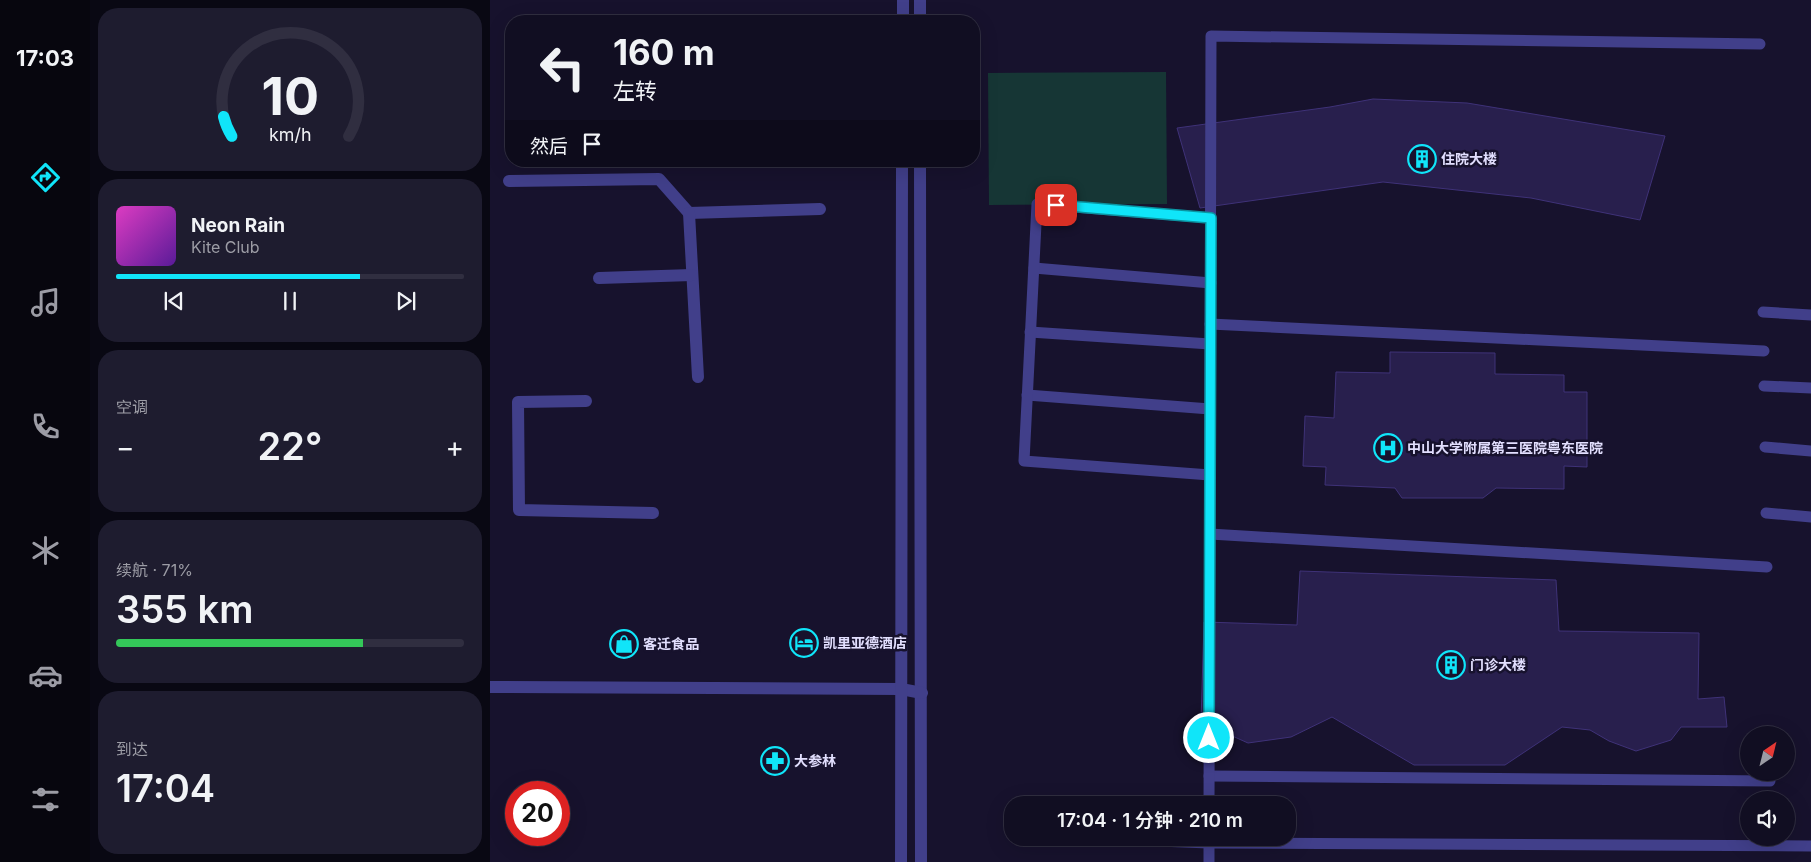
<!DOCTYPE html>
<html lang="zh">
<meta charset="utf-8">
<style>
:root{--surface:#110e22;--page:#1e1c2f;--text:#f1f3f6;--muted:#9c9ca5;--line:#302e40;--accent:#10e5f9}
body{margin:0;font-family:Inter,"Noto Sans SC",sans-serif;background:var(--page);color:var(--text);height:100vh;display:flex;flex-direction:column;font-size:19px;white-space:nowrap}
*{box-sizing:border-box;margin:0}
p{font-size:16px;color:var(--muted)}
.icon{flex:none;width:28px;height:28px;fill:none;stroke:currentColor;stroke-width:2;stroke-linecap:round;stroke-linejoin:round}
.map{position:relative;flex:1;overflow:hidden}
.details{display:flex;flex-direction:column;gap:8px;padding:8px;background:#090813;width:400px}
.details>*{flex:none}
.hud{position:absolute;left:15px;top:15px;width:475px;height:152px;border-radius:20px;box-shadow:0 5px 20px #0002,0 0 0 1px var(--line);background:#110e22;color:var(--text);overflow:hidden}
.needle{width:32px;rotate:35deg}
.tools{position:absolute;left:1250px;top:726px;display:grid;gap:10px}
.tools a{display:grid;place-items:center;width:55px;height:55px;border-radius:50%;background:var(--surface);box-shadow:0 5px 20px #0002,0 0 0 1px var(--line);font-size:25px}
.speed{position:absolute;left:15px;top:781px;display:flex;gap:10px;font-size:25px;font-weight:700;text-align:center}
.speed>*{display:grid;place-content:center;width:65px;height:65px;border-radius:50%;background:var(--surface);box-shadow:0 5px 20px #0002,0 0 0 1px var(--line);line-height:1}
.speed .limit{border:8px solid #d22;background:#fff;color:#111}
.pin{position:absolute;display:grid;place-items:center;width:42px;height:42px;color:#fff;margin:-21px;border-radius:10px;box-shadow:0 2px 8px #0006}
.me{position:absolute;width:55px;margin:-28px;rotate:0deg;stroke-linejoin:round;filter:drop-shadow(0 0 4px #0008)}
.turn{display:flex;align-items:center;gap:18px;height:105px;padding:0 25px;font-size:22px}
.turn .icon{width:65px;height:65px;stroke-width:2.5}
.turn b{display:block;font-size:35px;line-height:42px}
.then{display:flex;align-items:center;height:48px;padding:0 25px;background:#0003;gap:10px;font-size:19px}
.big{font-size:38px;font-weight:600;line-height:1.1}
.details .widget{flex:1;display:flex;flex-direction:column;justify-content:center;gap:8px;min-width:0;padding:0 18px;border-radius:20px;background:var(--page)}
.details .dial{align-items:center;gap:0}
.dial svg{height:130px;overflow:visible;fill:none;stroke:var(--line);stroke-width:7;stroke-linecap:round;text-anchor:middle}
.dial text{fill:var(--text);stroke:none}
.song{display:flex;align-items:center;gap:15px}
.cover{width:60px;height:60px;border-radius:8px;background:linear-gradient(135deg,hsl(310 70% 55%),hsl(270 70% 35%))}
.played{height:5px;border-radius:2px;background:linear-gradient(90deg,var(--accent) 70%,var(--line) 70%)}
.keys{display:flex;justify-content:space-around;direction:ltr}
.heat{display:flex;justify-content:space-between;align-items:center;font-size:28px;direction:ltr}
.charge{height:8px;border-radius:4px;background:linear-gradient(90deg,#34c759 71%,var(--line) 0)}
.trip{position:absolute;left:514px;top:796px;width:292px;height:50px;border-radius:20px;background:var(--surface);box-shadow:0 5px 20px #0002,0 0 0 1px var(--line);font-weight:600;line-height:50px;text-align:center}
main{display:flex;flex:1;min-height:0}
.dock{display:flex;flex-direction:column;width:90px;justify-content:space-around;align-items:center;background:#07060e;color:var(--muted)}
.dock .icon{width:35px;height:35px}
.dock .on{color:var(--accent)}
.dock b{font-size:22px;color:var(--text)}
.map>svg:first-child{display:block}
.green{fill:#163635}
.building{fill:#281f4d;stroke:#3f3278}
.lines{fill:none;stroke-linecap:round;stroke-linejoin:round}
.service{stroke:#413f8a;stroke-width:11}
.minor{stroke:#413f8a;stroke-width:12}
.route-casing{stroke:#0a95a2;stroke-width:12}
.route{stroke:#10e5f9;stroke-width:9}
.labels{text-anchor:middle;stroke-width:5;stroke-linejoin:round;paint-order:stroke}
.poi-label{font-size:14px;font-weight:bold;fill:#e2dffe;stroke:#17122d;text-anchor:start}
</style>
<main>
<nav class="dock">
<b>17:03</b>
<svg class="icon on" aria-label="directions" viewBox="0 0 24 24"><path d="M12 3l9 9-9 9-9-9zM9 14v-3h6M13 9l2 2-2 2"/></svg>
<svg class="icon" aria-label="music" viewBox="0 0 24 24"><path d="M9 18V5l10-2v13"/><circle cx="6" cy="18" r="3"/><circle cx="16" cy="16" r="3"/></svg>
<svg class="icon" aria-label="phone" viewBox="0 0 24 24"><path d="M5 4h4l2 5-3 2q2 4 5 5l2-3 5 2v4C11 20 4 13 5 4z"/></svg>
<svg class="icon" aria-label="climate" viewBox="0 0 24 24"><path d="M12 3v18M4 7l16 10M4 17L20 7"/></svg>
<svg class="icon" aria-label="car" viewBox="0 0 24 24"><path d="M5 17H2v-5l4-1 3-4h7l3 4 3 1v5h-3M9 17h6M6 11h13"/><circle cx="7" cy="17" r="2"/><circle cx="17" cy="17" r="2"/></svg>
<svg class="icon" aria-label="filters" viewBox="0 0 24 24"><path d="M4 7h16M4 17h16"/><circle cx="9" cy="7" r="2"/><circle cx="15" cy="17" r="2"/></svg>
</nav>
<section class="details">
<div class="widget dial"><svg viewBox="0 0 100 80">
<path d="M14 69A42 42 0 1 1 86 69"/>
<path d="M14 69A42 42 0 0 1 9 57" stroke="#10e5f9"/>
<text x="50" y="56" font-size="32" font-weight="700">10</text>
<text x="50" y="72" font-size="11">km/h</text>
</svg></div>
<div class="widget">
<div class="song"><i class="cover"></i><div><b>Neon Rain</b><p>Kite Club</p></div></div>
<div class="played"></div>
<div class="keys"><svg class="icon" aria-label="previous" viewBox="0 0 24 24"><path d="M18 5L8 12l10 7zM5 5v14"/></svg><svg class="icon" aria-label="pause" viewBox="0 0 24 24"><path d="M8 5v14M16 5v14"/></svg><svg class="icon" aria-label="next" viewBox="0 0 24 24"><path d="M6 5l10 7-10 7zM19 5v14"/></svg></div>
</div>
<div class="widget"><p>空调</p>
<div class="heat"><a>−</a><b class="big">22°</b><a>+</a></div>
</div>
<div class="widget"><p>续航 · 71%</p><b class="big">355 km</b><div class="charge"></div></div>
<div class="widget"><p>到达</p><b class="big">17:04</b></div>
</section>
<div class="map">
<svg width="1321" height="862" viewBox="0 0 1321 862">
<rect width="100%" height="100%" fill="#17122d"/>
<polygon class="green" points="676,72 677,204 499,205 498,73"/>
<g class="building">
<polygon points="883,99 977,103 1175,136 1150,220 1041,198 893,182 710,208 687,128 840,107"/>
<polygon points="900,352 1005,353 1005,374 1074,375 1074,392 1097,392 1097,467 1074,466 1074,489 1006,488 993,498 912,498 905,488 835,485 836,467 813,466 815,416 844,418 846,372 900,373"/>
<polygon points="810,571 1066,580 1069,631 1209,633 1208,699 1234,697 1237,727 1191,727 1181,740 1146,751 1119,741 1100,730 1072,727 1015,765 924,765 842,717 801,737 758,743 711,722 714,622 807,625"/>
</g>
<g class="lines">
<g class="service">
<polyline points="544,268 721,283"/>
<polyline points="1273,312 1321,315"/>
<polyline points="720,324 1274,351"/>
<polyline points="540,332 720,344"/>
<polyline points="1274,386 1321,388"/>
<polyline points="537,395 720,409"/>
<polyline points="1275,447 1321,451"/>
<polyline points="720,475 534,461 547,204 721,218"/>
<polyline points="1276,513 1321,517"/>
<polyline points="720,534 1277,567"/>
<polyline points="719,776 1280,781"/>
<polyline points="719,805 721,36 1270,44"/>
<polyline points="593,838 719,843 1321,846"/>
<polyline points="719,862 719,838"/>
</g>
<g class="minor">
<polyline points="430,0 430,21"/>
<polyline points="413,21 413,0"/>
<polyline points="430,161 431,862"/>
<polyline points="19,181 169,179 199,213 330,209"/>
<polyline points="199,213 208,377"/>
<polyline points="109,278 202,275"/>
<polyline points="96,401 28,402 29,510 163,513"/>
<polyline points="0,687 411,689 432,693"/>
<polyline points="411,862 412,161"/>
</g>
</g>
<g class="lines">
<defs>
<polyline id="route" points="566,205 721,218 719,738"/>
</defs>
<use href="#route" class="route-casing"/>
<use href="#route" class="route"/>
</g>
<defs>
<symbol id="building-ring" viewBox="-11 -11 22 22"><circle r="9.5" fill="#17122d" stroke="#10e5f9" stroke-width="1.5"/><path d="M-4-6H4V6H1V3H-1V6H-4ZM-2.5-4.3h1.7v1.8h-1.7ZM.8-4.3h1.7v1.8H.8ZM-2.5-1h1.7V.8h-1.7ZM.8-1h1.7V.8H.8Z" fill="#10e5f9"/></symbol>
<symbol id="hospital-ring" viewBox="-11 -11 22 22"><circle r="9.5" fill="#17122d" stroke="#10e5f9" stroke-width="1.5"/><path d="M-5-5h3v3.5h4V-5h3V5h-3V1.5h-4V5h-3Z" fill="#10e5f9"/></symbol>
<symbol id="hotel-ring" viewBox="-11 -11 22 22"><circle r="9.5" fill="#17122d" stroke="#10e5f9" stroke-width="1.5"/><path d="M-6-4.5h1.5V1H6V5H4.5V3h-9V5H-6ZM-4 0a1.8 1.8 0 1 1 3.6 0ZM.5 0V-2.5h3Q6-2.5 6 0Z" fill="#10e5f9"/></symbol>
<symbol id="shop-ring" viewBox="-11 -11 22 22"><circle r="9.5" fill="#17122d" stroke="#10e5f9" stroke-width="1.5"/><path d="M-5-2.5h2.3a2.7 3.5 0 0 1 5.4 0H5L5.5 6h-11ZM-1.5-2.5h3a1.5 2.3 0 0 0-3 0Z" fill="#10e5f9"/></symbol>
<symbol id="pharmacy-ring" viewBox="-11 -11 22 22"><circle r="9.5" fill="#17122d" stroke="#10e5f9" stroke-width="1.5"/><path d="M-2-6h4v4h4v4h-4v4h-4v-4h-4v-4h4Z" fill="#10e5f9"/></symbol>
</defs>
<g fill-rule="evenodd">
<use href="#building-ring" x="916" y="143" width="32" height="32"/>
<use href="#hospital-ring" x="882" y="432" width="32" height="32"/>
<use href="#hotel-ring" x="298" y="627" width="32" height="32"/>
<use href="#shop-ring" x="118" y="628" width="32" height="32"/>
<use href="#building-ring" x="945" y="649" width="32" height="32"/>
<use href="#pharmacy-ring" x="269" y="745" width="32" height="32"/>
</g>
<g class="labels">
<g class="poi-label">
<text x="951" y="164">住院大楼</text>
<text x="917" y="453">中山大学附属第三医院粤东医院</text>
<text x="333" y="648">凯里亚德酒店</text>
<text x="153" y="649">客迁食品</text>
<text x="980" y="670">门诊大楼</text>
<text x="304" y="766">大参林</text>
</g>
</g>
</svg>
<div class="tools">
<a><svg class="needle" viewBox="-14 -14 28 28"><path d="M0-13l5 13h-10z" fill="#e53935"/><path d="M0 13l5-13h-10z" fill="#9c9ca5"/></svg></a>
<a><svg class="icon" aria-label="sound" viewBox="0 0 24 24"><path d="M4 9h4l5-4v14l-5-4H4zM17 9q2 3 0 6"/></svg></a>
</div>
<div class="speed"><div class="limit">20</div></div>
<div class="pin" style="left:566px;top:205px;background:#d93025"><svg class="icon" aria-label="arrive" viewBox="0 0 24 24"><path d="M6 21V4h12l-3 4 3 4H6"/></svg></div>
<svg class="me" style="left:719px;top:738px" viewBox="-20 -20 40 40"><circle r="17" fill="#10e5f9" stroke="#fff" stroke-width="3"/><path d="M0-11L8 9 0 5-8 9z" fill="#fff"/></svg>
<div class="trip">17:04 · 1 分钟 · 210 m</div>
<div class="hud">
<div class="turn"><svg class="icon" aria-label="left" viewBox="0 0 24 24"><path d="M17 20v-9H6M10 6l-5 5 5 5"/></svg><div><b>160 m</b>左转</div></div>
<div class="then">然后<svg class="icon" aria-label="arrive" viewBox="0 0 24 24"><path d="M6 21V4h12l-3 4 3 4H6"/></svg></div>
</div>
</div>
</main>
